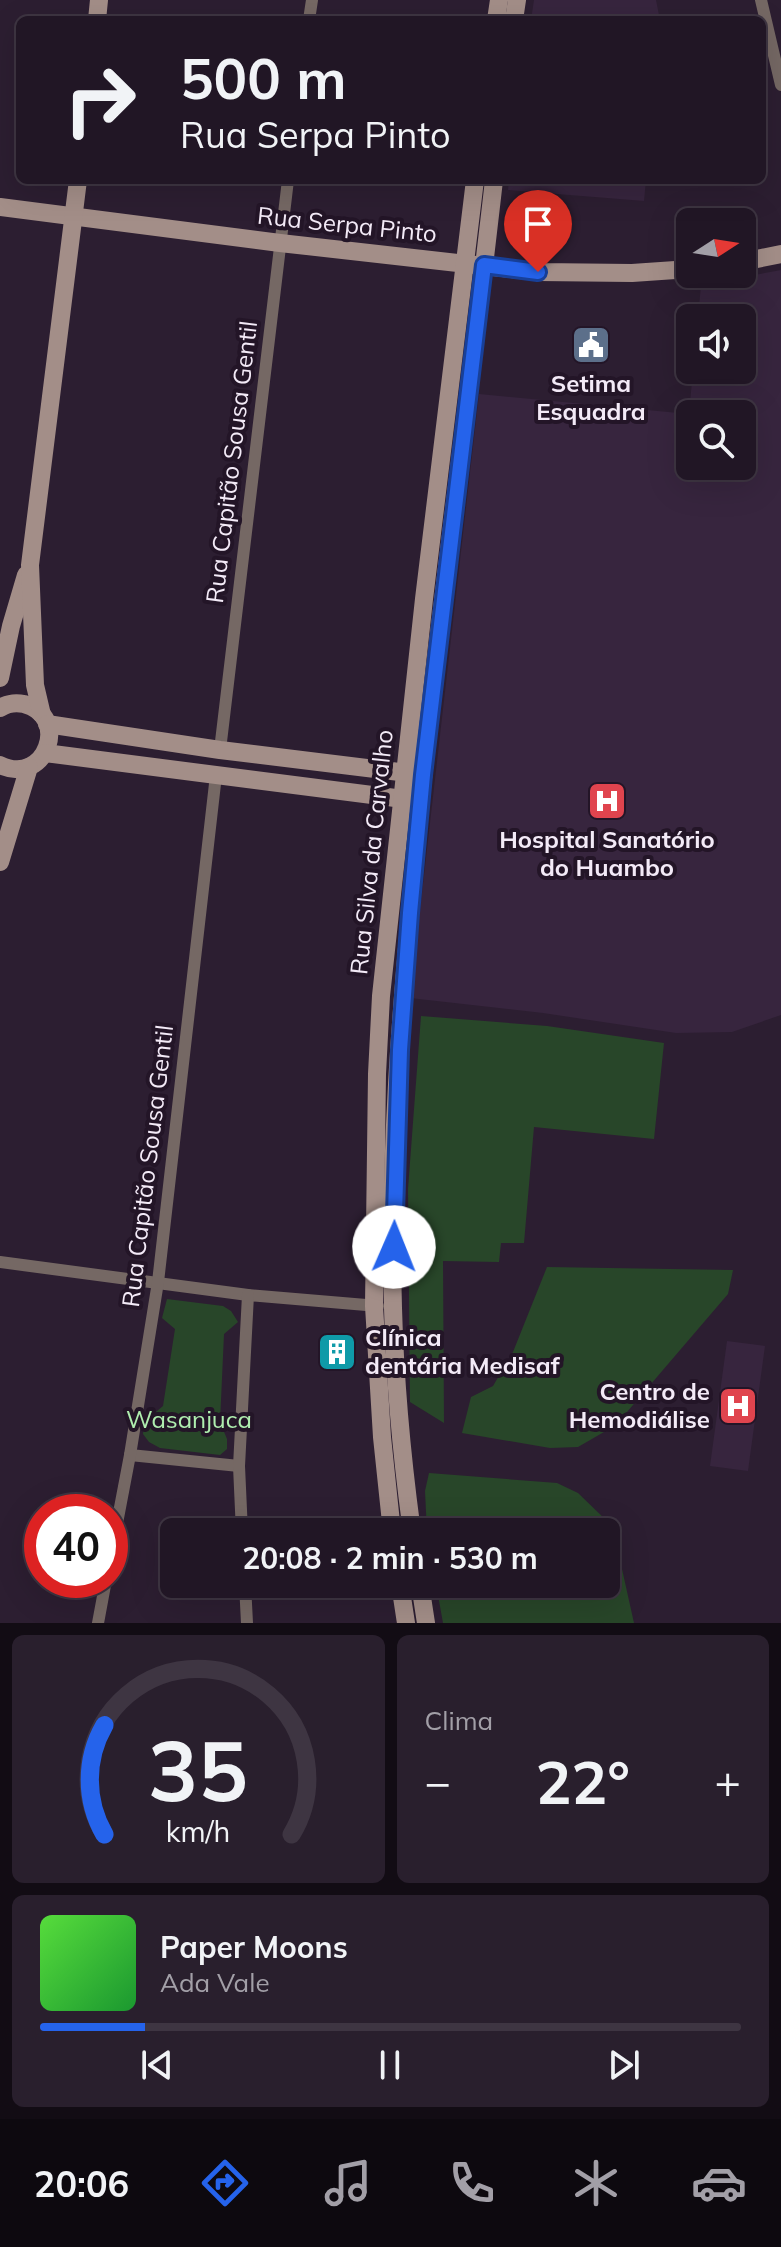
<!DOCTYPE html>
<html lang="pt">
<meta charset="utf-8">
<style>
:root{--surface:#211625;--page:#291f2d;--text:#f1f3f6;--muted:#a29fa7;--line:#3e3542;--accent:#2563eb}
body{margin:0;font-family:Mulish,sans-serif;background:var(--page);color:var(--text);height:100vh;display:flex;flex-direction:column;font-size:30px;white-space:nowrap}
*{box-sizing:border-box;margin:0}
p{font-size:26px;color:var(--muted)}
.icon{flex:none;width:44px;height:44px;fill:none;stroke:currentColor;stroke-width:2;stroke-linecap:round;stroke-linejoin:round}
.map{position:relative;height:1623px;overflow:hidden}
.sheet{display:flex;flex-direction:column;gap:12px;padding:12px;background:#120c14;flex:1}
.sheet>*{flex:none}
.hud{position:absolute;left:16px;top:16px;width:750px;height:168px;border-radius:12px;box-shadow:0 8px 32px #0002,0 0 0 2px var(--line);background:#211625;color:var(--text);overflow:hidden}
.needle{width:52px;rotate:78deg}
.tools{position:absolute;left:676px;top:208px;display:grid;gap:16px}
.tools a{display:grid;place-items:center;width:80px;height:80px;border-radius:12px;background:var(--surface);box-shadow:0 8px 32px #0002,0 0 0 2px var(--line);font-size:40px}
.speed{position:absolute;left:24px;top:1494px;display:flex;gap:16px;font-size:40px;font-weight:700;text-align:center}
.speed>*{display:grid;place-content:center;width:104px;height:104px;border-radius:50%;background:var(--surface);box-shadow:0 8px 32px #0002,0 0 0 2px var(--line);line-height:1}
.speed .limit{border:12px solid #d22;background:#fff;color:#111}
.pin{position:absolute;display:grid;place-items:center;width:68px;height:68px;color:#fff;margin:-82px -34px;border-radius:50% 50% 50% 0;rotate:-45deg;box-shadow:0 0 8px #0007}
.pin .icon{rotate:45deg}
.me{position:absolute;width:88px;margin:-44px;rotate:1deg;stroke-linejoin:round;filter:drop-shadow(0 0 6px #0008)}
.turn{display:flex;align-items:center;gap:28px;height:168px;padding:0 32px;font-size:36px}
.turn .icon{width:104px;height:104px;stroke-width:2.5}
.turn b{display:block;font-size:56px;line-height:68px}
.big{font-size:60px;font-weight:700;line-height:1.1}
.sheet .tile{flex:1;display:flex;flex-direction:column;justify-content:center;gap:12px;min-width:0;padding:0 28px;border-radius:12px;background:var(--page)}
.sheet .dial{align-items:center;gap:0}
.dial svg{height:208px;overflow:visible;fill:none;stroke:var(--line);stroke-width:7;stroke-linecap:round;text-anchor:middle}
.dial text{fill:var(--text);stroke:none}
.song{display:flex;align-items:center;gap:24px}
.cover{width:96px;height:96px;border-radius:12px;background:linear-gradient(135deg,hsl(110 70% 55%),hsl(130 70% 35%))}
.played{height:8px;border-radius:4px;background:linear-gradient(90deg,var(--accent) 15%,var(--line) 15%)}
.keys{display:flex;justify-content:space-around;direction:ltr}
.heat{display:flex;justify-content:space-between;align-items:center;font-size:44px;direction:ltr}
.sheet .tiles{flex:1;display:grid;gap:12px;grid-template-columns:1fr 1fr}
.tile:last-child{grid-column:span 2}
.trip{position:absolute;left:160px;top:1518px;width:460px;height:80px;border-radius:12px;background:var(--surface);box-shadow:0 8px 32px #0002,0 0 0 2px var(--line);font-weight:700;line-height:80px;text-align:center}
.tab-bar{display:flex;height:128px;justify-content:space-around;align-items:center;background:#0d090f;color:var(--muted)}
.tab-bar .icon{width:56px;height:56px}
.tab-bar .active{color:var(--accent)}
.tab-bar b{font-size:36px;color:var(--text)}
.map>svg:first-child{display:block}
.built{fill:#37253e;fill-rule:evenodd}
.green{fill:#284629}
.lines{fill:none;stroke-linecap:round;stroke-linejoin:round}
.street{stroke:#756864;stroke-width:12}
.secondary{stroke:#a38e88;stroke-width:18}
.route-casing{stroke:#184099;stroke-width:20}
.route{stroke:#2563eb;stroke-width:14}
.labels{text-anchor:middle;stroke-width:8;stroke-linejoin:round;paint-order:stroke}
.street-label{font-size:24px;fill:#f3eaf7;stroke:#231527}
.poi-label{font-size:24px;font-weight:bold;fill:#f3eaf7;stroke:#231527}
.park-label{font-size:24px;fill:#afeeaf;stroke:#231527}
</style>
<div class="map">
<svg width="781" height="1623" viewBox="0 0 781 1623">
<rect width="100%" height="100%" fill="#2c1e31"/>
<g class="built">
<polygon points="534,0 656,0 660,20 531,20"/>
<polygon points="509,180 646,180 644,201 508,190"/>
<path d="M781 270V1015L732 1032 676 1033 543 1013 410 998 479 394 689 414 693 370H742V318H698L701 285ZM690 414H742V466H690Z"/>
<polygon points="727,1341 765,1346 748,1471 710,1466"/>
</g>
<g class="green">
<polygon points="421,1016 547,1026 664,1043 654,1139 534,1127 524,1243 501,1243 499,1262 443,1261 444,1423 410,1402 408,1189"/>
<polygon points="547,1267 733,1270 728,1294 627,1412 604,1432 578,1447 550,1448 462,1433 471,1397 493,1386 513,1352"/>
<polygon points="167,1299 223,1306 231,1311 238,1322 224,1334 220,1422 227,1439 227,1449 220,1455 160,1448 149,1442 143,1434 144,1422 163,1406 175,1329 162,1318"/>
<polygon points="429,1473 557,1483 578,1493 608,1522 598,1532 427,1532 425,1491"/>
<polygon points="606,1542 620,1560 634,1623 443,1623 436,1584 606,1584"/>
</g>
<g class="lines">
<g class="street">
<polyline points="761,0 781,85"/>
<polyline points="309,20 312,0"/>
<polyline points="220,750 288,180"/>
<polyline points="0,1262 248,1295 378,1306"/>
<polyline points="130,1455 239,1466"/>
<polyline points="242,1532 239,1466 248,1295"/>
<polyline points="110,1560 130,1455 158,1282 216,775"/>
<polyline points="245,1584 247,1623"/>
<polyline points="98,1623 106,1580"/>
</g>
<g class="secondary">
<polyline points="97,20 99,0"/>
<polyline points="496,20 499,0"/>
<polyline points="514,20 517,0"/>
<polyline points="0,207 280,243 538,272 632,273 690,269"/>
<polyline points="742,262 781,254"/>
<polyline points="0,678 11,626 26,575"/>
<path d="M0 708C8 703 15 702 24 704 71 716 46 787 0 765"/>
<polyline points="42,715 35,685 30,565 78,180"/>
<polyline points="47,724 220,750 416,774"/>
<polyline points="45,753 411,800"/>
<polyline points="0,862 29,767"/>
<polyline points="392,1532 382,1437 374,1306 377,1074 381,996 424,599 475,180"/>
<path d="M412 1532C402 1458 395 1383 393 1308 389 1162 400 1016 414 871 435 640 468 411 494 180"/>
<polyline points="400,1584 406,1623"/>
<polyline points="420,1584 426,1623"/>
</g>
</g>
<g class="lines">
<defs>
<polyline id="route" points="394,1247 400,1050 410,913 423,775 484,265 538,272"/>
</defs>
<use href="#route" class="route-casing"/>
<use href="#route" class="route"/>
</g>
<defs>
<symbol id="civic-square" viewBox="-11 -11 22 22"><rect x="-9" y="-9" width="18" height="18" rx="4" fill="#5c6f8a" stroke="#231527"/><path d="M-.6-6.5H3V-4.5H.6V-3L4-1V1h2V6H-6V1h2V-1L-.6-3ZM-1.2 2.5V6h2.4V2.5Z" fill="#fff"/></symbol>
<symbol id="hospital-square" viewBox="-11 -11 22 22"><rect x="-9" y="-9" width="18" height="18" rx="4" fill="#e0444e" stroke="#231527"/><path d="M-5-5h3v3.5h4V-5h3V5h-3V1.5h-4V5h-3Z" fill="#fff"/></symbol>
<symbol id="building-square" viewBox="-11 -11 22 22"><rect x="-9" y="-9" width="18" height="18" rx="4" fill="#0f9aa8" stroke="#231527"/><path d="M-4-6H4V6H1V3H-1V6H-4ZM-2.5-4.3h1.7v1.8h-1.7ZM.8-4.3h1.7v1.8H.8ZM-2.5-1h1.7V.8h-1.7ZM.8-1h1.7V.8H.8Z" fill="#fff"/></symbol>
</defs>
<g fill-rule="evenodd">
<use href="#civic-square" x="569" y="323" width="44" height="44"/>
<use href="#hospital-square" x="585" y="779" width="44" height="44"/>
<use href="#building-square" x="315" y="1330" width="44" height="44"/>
<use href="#hospital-square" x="716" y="1384" width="44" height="44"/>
</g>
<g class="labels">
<g class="street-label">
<text transform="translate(347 225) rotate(6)" y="8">Rua Serpa Pinto</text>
<text transform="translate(232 462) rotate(-83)" y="8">Rua Capitão Sousa Gentil</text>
<text transform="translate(372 852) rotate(-84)" y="8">Rua Silva da Carvalho</text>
<text transform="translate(148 1166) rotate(-83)" y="8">Rua Capitão Sousa Gentil</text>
</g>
<g class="poi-label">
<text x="591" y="392">Setima<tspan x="591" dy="28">Esquadra</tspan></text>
<text x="607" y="848">Hospital Sanatório<tspan x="607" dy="28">do Huambo</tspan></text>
<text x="365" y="1346" text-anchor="start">Clínica<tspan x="365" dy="28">dentária Medisaf</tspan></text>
<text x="710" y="1400" text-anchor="end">Centro de<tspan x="710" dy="28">Hemodiálise</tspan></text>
</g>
<g class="park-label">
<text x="189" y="1428">Wasanjuca</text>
</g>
</g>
</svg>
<div class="tools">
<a><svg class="needle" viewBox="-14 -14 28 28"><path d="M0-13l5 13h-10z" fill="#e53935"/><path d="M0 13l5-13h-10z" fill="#a29fa7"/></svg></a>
<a><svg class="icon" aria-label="sound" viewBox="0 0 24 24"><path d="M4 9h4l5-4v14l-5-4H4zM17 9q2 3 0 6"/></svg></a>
<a><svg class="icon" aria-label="search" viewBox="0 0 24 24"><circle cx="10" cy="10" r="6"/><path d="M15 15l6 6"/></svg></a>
</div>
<div class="speed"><div class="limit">40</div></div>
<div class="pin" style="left:538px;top:272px;background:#d93025"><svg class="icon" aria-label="arrive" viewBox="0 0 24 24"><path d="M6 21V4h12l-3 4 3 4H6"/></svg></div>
<svg class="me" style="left:394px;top:1247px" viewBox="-20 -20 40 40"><circle r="19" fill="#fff"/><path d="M0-13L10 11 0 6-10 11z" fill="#2563eb"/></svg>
<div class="trip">20:08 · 2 min · 530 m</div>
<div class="hud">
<div class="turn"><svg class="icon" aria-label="right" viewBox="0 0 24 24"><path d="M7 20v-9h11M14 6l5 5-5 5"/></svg><div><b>500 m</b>Rua Serpa Pinto</div></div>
</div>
</div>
<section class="sheet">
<div class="tiles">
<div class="tile dial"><svg viewBox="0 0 100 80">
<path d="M14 69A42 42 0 1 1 86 69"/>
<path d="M14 69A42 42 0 0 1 14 27" stroke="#2563eb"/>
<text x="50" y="56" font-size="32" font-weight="700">35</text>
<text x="50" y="72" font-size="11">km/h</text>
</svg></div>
<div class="tile"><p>Clima</p>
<div class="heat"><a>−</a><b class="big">22°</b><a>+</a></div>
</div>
<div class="tile">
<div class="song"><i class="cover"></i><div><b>Paper Moons</b><p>Ada Vale</p></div></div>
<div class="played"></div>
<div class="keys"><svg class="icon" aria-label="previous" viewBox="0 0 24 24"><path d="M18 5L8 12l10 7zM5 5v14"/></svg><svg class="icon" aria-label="pause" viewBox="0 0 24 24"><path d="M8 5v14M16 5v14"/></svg><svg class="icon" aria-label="next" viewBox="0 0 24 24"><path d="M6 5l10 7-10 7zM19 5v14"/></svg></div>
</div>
</div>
</section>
<nav class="tab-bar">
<b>20:06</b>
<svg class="icon active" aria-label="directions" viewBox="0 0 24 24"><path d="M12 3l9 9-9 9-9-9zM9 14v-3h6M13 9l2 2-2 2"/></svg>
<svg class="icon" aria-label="music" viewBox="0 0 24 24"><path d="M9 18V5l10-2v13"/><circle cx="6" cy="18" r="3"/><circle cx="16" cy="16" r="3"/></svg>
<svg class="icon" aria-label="phone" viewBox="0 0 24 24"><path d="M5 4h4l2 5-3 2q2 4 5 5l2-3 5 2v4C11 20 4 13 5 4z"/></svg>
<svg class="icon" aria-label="climate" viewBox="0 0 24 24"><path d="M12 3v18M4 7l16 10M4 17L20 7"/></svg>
<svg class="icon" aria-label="car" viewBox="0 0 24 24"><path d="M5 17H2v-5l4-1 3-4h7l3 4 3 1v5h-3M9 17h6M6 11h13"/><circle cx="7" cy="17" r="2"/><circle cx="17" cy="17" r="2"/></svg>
</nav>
